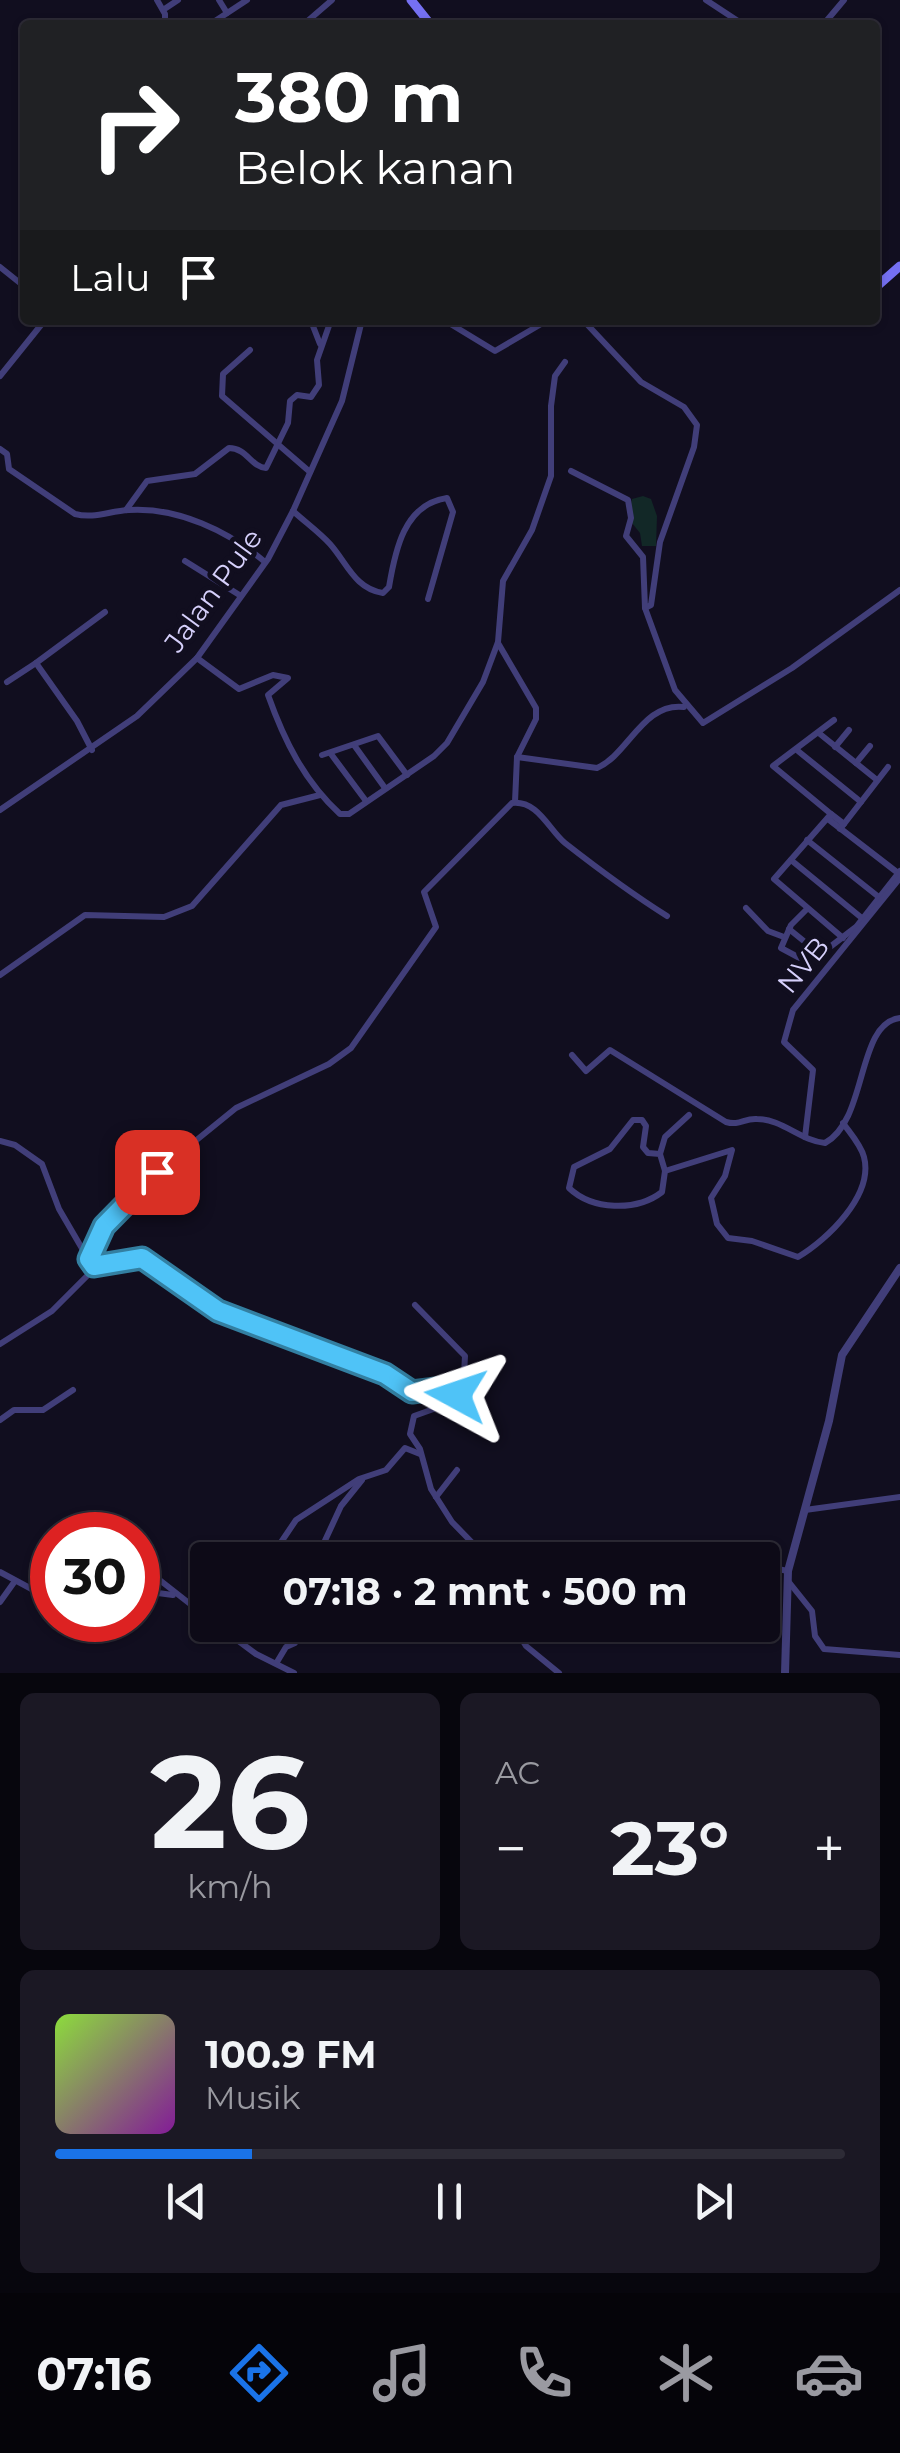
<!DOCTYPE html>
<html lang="id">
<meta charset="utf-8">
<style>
:root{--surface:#0d0a17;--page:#1b1824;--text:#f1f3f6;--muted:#9a9aa1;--line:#2d2b36;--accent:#1a73e8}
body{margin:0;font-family:Montserrat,sans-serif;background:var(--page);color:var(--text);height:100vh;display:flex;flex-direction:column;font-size:38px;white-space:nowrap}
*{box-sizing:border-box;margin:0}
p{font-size:32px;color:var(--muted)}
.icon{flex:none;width:55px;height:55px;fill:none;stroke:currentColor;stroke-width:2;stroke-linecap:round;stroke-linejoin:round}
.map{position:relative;height:1673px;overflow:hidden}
.drawer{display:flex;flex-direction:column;gap:20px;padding:20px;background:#07060d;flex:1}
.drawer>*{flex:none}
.hud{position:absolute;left:20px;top:20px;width:860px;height:305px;border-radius:10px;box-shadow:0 2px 8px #0004,0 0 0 2px var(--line);background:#202124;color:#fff;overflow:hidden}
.speed{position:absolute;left:30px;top:1512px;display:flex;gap:20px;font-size:50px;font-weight:700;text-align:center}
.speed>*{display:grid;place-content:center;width:130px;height:130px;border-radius:50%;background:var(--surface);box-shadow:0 2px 8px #0004,0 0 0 2px var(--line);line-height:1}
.speed .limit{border:15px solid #d22;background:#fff;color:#111}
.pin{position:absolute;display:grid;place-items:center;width:85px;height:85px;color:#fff;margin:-42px;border-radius:20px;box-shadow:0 5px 15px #0006}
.me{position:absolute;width:110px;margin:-55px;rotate:275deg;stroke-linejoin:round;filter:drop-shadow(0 0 8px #0008)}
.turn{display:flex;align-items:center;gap:35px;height:210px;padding:0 50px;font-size:45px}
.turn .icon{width:130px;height:130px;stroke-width:2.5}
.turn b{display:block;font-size:70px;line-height:85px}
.then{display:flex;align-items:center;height:95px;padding:0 50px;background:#0003;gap:20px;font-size:38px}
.big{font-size:75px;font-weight:700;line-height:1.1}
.drawer .card{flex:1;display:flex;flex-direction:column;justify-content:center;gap:15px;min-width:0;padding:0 35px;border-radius:15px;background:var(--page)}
.drawer .dial{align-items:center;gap:0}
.dial b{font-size:130px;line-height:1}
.song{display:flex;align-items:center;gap:30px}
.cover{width:120px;height:120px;border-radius:15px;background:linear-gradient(135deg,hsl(90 70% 55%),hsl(290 70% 35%))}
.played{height:10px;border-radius:5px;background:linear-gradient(90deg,var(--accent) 25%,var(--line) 25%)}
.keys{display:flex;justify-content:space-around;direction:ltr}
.heat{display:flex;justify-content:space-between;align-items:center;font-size:55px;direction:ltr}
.drawer .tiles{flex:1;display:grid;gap:20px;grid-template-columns:1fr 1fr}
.card:last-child{grid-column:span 2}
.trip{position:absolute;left:190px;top:1542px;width:590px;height:100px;border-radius:10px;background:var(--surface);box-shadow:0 2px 8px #0004,0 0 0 2px var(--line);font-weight:700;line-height:100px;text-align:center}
.dock{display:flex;height:160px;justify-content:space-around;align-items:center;background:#050409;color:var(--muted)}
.dock .icon{width:70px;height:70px}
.dock .current{color:var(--accent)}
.dock b{font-size:45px;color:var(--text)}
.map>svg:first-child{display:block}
.green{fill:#122827}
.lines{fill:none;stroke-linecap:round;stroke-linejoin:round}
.minor{stroke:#413e79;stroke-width:6}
.tertiary{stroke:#413e79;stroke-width:8}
.secondary{stroke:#7570f2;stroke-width:9}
.route-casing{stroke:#337fa1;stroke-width:25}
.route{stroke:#4fc3f7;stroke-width:18}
.labels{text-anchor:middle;stroke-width:10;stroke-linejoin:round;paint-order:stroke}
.street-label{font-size:28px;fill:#d6d0fb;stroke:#110e1f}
</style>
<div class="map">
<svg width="900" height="1673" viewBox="0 0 900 1673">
<rect width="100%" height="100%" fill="#110e1f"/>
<polygon class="green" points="643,496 651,499 657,516 656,546 642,546 640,533 628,518 632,499"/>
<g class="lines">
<g class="minor">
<polyline points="157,0 165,14 165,25"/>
<polyline points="219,0 227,13"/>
<polyline points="706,0 744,25"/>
<polyline points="166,8 178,0"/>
<polyline points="209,25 247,0"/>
<polyline points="303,25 332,0"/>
<polyline points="823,25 844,0"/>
<polyline points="0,267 25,287"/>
<polyline points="444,320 495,351 548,320"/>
<polyline points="583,320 641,382 684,407 697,425 694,447 660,542 651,605 645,608"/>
<polyline points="311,321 320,344"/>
<polyline points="250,350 223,374 222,396 310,472"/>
<polyline points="0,376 45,320"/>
<path d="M0 449 7 454 9 469 75 514C94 519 109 511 129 510 178 507 228 531 265 562"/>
<polyline points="571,471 628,500 631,518 626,536 643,557 645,608 675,690 703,723 792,668 900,590"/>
<path d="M126 510 147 481 195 474 229 448C247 448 251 467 266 468L288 423 290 401 297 395 311 397 319 385 317 360 331 320"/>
<path d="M293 511C305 522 319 532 330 544 347 563 355 589 383 593L389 587C395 551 404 504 447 498L453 512 428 599"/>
<polyline points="185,561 241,596"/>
<polyline points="498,643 536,708 536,719 517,757"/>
<path d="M197 658 239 689 273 675 288 678 268 695C284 740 304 781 340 814H349L434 756 447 743 483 682 498 642 503 581 532 530 551 476V406L555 376 565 362"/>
<polyline points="7,682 36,663"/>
<polyline points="820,734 877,780"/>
<polyline points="354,745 385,788"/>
<polyline points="835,747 849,730"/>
<polyline points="92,750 77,721 36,663 105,612"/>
<polyline points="798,751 861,802 844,824"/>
<polyline points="331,754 366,801"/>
<polyline points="322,755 378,736 407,775"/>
<polyline points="856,763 870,746"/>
<path d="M515 802 517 757 597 768C628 755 643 702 684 707"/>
<polyline points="861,802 888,767"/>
<polyline points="0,810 137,716 197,658 268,559 293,511 342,401 362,320"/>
<polyline points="831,814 773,766 834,720"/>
<polyline points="828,819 898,873"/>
<polyline points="840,829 844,824 831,814 774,879 843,938"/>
<polyline points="807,840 880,898"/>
<polyline points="791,860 863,919"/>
<polyline points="746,908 768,931 784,937"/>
<polyline points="807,909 791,925 781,948 809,963 856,927 900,871"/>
<polyline points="789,929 821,955"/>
<polyline points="0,975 85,915 164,917 192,906 281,805 320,795"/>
<path d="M572 1055 586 1071 610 1050 726 1122C740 1126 744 1118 757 1119 782 1119 801 1141 825 1143 868 1120 856 1023 900 1018"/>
<polyline points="805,1137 813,1070 784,1042 793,1010 900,878"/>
<polyline points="0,1141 15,1145 42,1164 59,1209 94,1269 52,1311 0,1344"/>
<polyline points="660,1154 665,1137 689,1115"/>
<path d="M665 1171 660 1154 648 1153 643 1147 646 1126 642 1120H633L610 1149 574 1167 569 1188C592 1210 636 1212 662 1192L665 1171 732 1150 725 1176 711 1198 717 1224 728 1238 752 1241 798 1257C827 1240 874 1195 864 1157 861 1145 850 1133 843 1123"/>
<path d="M89 1259 105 1226 151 1177 236 1108 329 1064 351 1048 436 927 424 892 512 803C538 800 549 830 565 843 597 868 632 894 667 916"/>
<polyline points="94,1266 142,1258 218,1311 385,1374 412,1393 437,1388 455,1393 453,1402 414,1416 410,1434 420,1449 431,1489 452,1522 489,1560"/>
<polyline points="415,1305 465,1356 464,1374 448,1390"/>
<polyline points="0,1420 14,1410 43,1410 73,1390"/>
<polyline points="436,1497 457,1470"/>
<polyline points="805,1510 900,1497"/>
<polyline points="269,1560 296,1520 359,1479 386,1470 405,1448 420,1454"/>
<polyline points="316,1560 341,1506 362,1480"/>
<polyline points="625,1560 651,1553 733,1560"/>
<polyline points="138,1563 208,1618"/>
<polyline points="762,1566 788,1571"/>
<polyline points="0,1572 52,1600"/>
<polyline points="788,1581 812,1611 815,1636 824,1649 900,1655"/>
<polyline points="138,1584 150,1592 173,1595"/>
<polyline points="0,1602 15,1581"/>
<polyline points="217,1625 256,1654 294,1673"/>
<polyline points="513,1625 526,1646 559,1673"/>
<polyline points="277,1662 286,1647 295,1643 300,1625"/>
</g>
<polyline class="tertiary" points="785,1673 788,1571 829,1421 842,1355 900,1268"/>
<g class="secondary">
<polyline points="411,0 431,25"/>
<polyline points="875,288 900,266"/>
</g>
</g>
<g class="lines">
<defs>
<polyline id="route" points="157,1172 104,1226 89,1259 94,1266 142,1258 218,1311 385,1374 412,1392 444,1388 456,1395"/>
</defs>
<use href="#route" class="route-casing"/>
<use href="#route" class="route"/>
</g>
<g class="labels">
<g class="street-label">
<text transform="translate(213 590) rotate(-54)" y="10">Jalan Pule</text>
<text transform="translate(803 965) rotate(-51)" y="10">NVB</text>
</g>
</g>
</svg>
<div class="speed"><div class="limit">30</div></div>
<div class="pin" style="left:157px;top:1172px;background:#d93025"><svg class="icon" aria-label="arrive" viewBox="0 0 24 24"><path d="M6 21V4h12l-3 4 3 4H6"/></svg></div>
<svg class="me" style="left:456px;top:1395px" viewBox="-20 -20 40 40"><path d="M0-17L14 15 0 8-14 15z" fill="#4fc3f7" stroke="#fff" stroke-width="4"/></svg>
<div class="trip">07:18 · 2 mnt · 500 m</div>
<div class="hud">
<div class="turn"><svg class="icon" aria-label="right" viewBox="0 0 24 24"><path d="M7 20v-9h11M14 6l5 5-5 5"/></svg><div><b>380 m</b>Belok kanan</div></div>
<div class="then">Lalu<svg class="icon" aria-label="arrive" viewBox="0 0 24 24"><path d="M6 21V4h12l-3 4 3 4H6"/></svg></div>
</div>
</div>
<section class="drawer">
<div class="tiles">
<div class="card dial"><b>26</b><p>km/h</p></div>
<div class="card"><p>AC</p>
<div class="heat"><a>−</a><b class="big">23°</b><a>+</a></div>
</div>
<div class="card">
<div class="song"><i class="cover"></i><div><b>100.9 FM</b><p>Musik</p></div></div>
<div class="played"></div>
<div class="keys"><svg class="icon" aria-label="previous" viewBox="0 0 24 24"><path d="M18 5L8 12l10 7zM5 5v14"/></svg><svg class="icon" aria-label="pause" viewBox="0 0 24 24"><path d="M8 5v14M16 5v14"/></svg><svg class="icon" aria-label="next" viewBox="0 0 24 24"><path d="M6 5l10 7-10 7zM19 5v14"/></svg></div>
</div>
</div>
</section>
<nav class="dock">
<b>07:16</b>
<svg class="icon current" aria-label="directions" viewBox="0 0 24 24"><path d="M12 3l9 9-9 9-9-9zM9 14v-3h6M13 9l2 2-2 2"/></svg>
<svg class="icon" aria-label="music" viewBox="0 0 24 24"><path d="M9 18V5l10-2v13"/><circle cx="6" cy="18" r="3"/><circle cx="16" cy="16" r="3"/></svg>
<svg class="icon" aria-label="phone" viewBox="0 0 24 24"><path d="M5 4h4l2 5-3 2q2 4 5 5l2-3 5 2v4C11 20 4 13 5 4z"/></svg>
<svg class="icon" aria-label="climate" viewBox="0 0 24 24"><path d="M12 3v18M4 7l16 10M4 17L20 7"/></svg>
<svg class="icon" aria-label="car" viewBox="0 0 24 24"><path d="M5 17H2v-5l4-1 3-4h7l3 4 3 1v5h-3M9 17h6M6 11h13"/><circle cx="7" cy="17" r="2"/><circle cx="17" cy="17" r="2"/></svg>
</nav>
